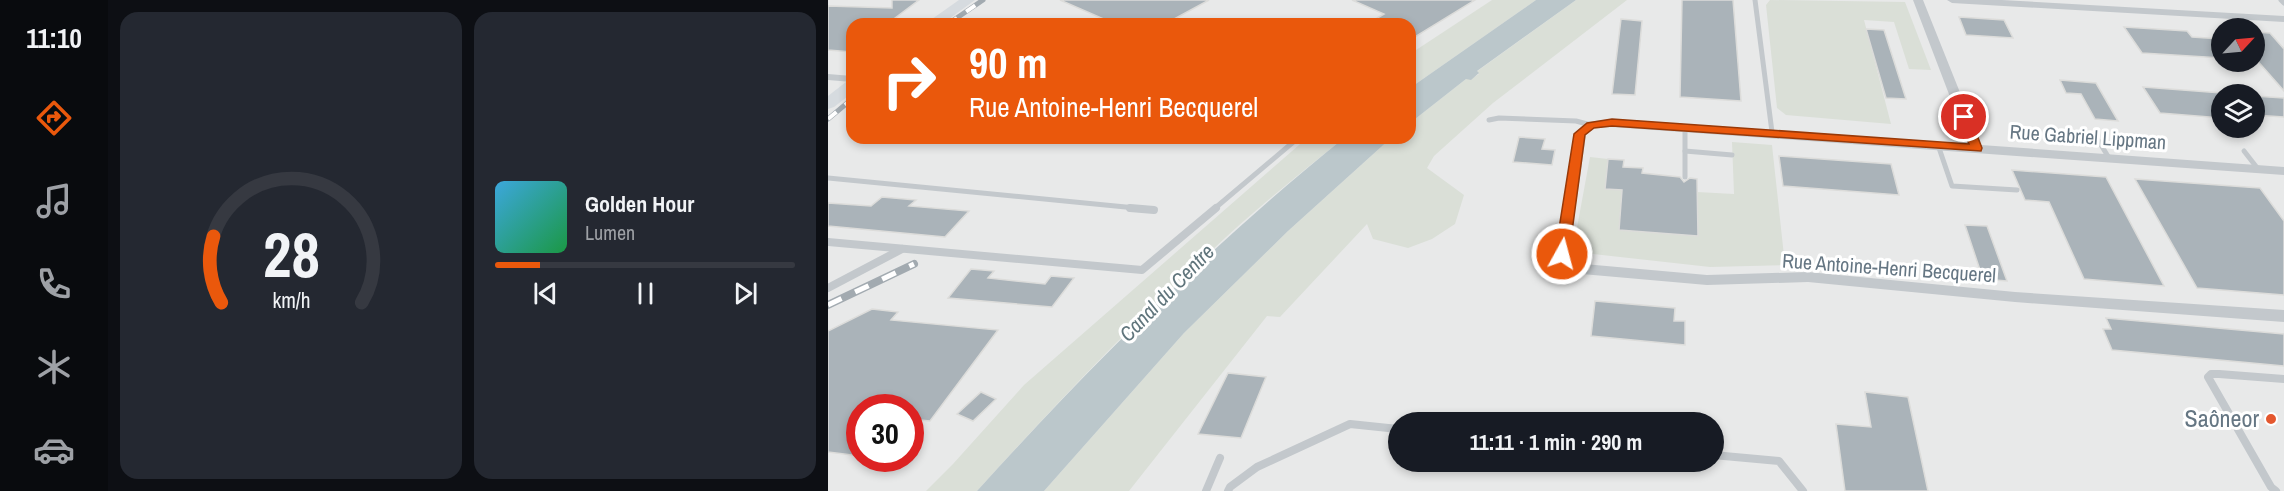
<!DOCTYPE html>
<html lang="fr">
<meta charset="utf-8">
<style>
:root{--surface:#171b24;--page:#242831;--text:#f1f3f6;--muted:#9ea1a6;--line:#363941;--accent:#ea580c}
body{margin:0;font-family:"Archivo Narrow",sans-serif;background:var(--page);color:var(--text);height:100vh;display:flex;flex-direction:column;font-size:22px;white-space:nowrap}
*{box-sizing:border-box;margin:0}
p{font-size:20px;color:var(--muted)}
.icon{flex:none;width:33px;height:33px;fill:none;stroke:currentColor;stroke-width:2;stroke-linecap:round;stroke-linejoin:round}
.map{position:relative;flex:1;overflow:hidden}
.details{display:flex;flex-direction:column;gap:12px;padding:12px;background:#0d0f14;width:720px}
.details>*{flex:none}
.banner{position:absolute;left:18px;top:18px;width:570px;height:126px;border-radius:18px;box-shadow:0 3px 9px #0003;background:#ea580c;color:#fff;overflow:hidden}
.needle{width:39px;rotate:64deg}
.tools{position:absolute;left:1383px;top:18px;display:grid;gap:12px}
.tools a{display:grid;place-items:center;width:54px;height:54px;border-radius:50%;background:var(--surface);box-shadow:0 3px 9px #0003;font-size:30px}
.speed{position:absolute;left:18px;top:394px;display:flex;gap:12px;font-size:30px;font-weight:700;text-align:center}
.speed>*{display:grid;place-content:center;width:78px;height:78px;border-radius:50%;background:var(--surface);box-shadow:0 3px 9px #0003;line-height:1}
.speed .limit{border:9px solid #d22;background:#fff;color:#111}
.pin{position:absolute;display:grid;place-items:center;width:51px;height:51px;color:#fff;margin:-26px;border:3px solid #fff;border-radius:50%;box-shadow:0 2px 6px #0007}
.me{position:absolute;width:66px;margin:-33px;rotate:7deg;stroke-linejoin:round;filter:drop-shadow(0 0 4px #0008)}
.turn{display:flex;align-items:center;gap:21px;height:126px;padding:0 24px;font-size:27px}
.turn .icon{width:78px;height:78px;stroke-width:2.5}
.turn b{display:block;font-size:42px;line-height:51px}
.details .widget{flex:1;display:flex;flex-direction:column;justify-content:center;gap:9px;min-width:0;padding:0 21px;border-radius:18px;background:var(--page)}
.details .dial{align-items:center;gap:0}
.dial svg{height:156px;overflow:visible;fill:none;stroke:var(--line);stroke-width:7;stroke-linecap:round;text-anchor:middle}
.dial text{fill:var(--text);stroke:none}
.song{display:flex;align-items:center;gap:18px}
.cover{width:72px;height:72px;border-radius:9px;background:linear-gradient(135deg,hsl(200 70% 55%),hsl(140 70% 35%))}
.played{height:6px;border-radius:3px;background:linear-gradient(90deg,var(--accent) 15%,var(--line) 15%)}
.keys{display:flex;justify-content:space-around;direction:ltr}
.details .tiles{flex:1;display:grid;gap:12px;grid-template-columns:repeat(2,1fr)}
.trip{position:absolute;left:560px;top:412px;width:336px;height:60px;border-radius:30px;background:var(--surface);box-shadow:0 3px 9px #0003;font-weight:700;line-height:60px;text-align:center}
main{display:flex;flex:1;min-height:0}
.dock{display:flex;flex-direction:column;width:108px;justify-content:space-around;align-items:center;background:#090b0e;color:var(--muted)}
.dock .icon{width:42px;height:42px}
.dock .on{color:var(--accent)}
.dock b{font-size:27px;color:var(--text)}
.map>svg:first-child{display:block}
.built{fill:#e8e9e9;fill-rule:evenodd}
.green{fill:#dadfd7}
.water{fill:#bbc7cb}
.building{fill:#aab3b9;stroke:#dcdcda;stroke-width:1.5}
.lines{fill:none;stroke-linecap:round;stroke-linejoin:round}
.service-far1{stroke:#c3c8cc;stroke-width:5}
.service{stroke:#c3c8cc;stroke-width:8}
.minor{fill:#c3c8cc;fill-rule:evenodd}
.secondary{fill:#d6dbdf;fill-rule:evenodd}
.rail-far1-casing{stroke:#a2aab0;stroke-width:5}
.rail-casing{stroke:#a2aab0;stroke-width:8}
.rail-far1{stroke:#fff;stroke-width:4;stroke-dasharray:11;stroke-linecap:butt}
.rail{stroke:#fff;stroke-width:5;stroke-dasharray:15;stroke-linecap:butt}
.route{fill:#ea580c;stroke:#983908;stroke-width:1.5}
.poi-dot{fill:#e4572e;stroke:#fff;stroke-width:2}
.labels{text-anchor:middle;stroke-width:6;stroke-linejoin:round;paint-order:stroke}
.street-label{font-size:20px;fill:#657683;stroke:#fff}
.water-label{font-size:21px;font-style:italic;fill:#60757c;stroke:#fff}
.near-poi-label{font-size:24px;fill:#657683;stroke:#fff;text-anchor:end}
</style>
<main>
<nav class="dock">
<b>11:10</b>
<svg class="icon on" aria-label="directions" viewBox="0 0 24 24"><path d="M12 3l9 9-9 9-9-9zM9 14v-3h6M13 9l2 2-2 2"/></svg>
<svg class="icon" aria-label="music" viewBox="0 0 24 24"><path d="M9 18V5l10-2v13"/><circle cx="6" cy="18" r="3"/><circle cx="16" cy="16" r="3"/></svg>
<svg class="icon" aria-label="phone" viewBox="0 0 24 24"><path d="M5 4h4l2 5-3 2q2 4 5 5l2-3 5 2v4C11 20 4 13 5 4z"/></svg>
<svg class="icon" aria-label="climate" viewBox="0 0 24 24"><path d="M12 3v18M4 7l16 10M4 17L20 7"/></svg>
<svg class="icon" aria-label="car" viewBox="0 0 24 24"><path d="M5 17H2v-5l4-1 3-4h7l3 4 3 1v5h-3M9 17h6M6 11h13"/><circle cx="7" cy="17" r="2"/><circle cx="17" cy="17" r="2"/></svg>
</nav>
<section class="details">
<div class="tiles">
<div class="widget dial"><svg viewBox="0 0 100 80">
<path d="M14 69A42 42 0 1 1 86 69"/>
<path d="M14 69A42 42 0 0 1 10 35" stroke="#ea580c"/>
<text x="50" y="56" font-size="32" font-weight="700">28</text>
<text x="50" y="72" font-size="11">km/h</text>
</svg></div>
<div class="widget">
<div class="song"><i class="cover"></i><div><b>Golden Hour</b><p>Lumen</p></div></div>
<div class="played"></div>
<div class="keys"><svg class="icon" aria-label="previous" viewBox="0 0 24 24"><path d="M18 5L8 12l10 7zM5 5v14"/></svg><svg class="icon" aria-label="pause" viewBox="0 0 24 24"><path d="M8 5v14M16 5v14"/></svg><svg class="icon" aria-label="next" viewBox="0 0 24 24"><path d="M6 5l10 7-10 7zM19 5v14"/></svg></div>
</div>
</div>
</section>
<div class="map">
<svg width="1456" height="491" viewBox="0 0 1456 491">
<rect width="100%" height="100%" fill="#fafaf8"/>
<path class="built" d="M0 0H1456V491H0ZM24 24H582V138H24ZM1394 28H1426V62H1394ZM1394 94H1426V128H1394ZM32 408H82V459H32ZM570 423H885V462H570Z"/>
<g class="green">
<polygon points="664,0 708,0 582,88 582,54"/>
<polygon points="748,0 799,0 665,103 606,156 599,168 636,195 627,224 604,239 580,248 545,239 539,224 452,317 439,316 301,491 216,491 356,333 460,231 563,138 582,138 582,123 638,79 643,79 651,74 648,72"/>
<polygon points="942,0 1077,2 1103,70 1081,69 1066,22 1036,20 1063,124 958,115 949,108 938,5"/>
<path d="M479 138H516C470 175 424 212 381 253 300 328 223 409 149 491H98L125 464 196 385Z"/>
<polygon points="904,142 944,145 957,265 882,267 756,253 749,247 748,233 762,157 780,159 777,189 794,190 791,230 869,236 869,192 906,194"/>
</g>
<g class="water">
<polygon points="708,0 748,0 649,71 651,73 643,80 638,79 582,123 582,88"/>
<path d="M516 138H563L460 231 356 333 216 491H149C264 364 383 245 516 138Z"/>
</g>
<g class="building">
<polygon points="64,0 91,0 59,24 24,24 24,52 0,50 0,6 64,8"/>
<polygon points="232,0 381,0 337,24 287,24"/>
<polygon points="524,0 647,0 582,40 582,24 539,24 556,14"/>
<polygon points="854,0 905,0 913,101 852,97"/>
<polygon points="1131,17 1176,20 1185,38 1138,35"/>
<polygon points="793,19 814,21 807,95 784,94"/>
<polygon points="1296,27 1359,31 1364,37 1394,39 1394,58 1314,53"/>
<polygon points="1038,29 1056,30 1078,99 1058,98"/>
<polygon points="1426,32 1442,33 1456,49 1456,91 1426,57"/>
<polygon points="1232,80 1268,83 1290,121 1267,119 1253,94 1238,93"/>
<polygon points="1315,87 1394,93 1394,118 1332,113"/>
<polygon points="1426,96 1456,98 1456,117 1426,115"/>
<polygon points="691,137 717,139 714,149 727,150 724,165 685,162"/>
<polygon points="951,156 1063,164 1071,195 955,186"/>
<polygon points="780,159 796,160 795,167 815,168 814,173 852,177 856,182 862,178 869,179 870,236 791,230 794,190 777,189"/>
<polygon points="1184,170 1278,177 1336,286 1256,279 1221,202 1197,200"/>
<polygon points="1307,179 1432,188 1456,221 1456,295 1369,288"/>
<polygon points="54,197 88,200 81,206 141,211 117,237 0,226 0,203 43,206"/>
<polygon points="1137,225 1159,226 1179,281 1155,279"/>
<polygon points="143,269 166,271 160,278 217,284 223,276 246,278 224,307 120,298"/>
<polygon points="767,301 847,308 846,321 857,321 857,345 763,336"/>
<polygon points="44,309 70,312 63,320 170,330 102,421 82,419 82,408 32,408 32,456 0,452 0,331"/>
<polygon points="1278,318 1456,334 1456,366 1284,350 1275,329 1283,329"/>
<polygon points="400,373 438,377 413,438 370,434"/>
<polygon points="153,392 168,399 145,421 129,414"/>
<polygon points="1037,392 1080,397 1100,491 1017,491 1008,424 1043,427"/>
</g>
<g class="lines">
<g class="service-far1">
<polyline points="927,0 944,132"/>
<polyline points="1453,0 1456,3"/>
<polyline points="661,120 671,118 748,121 763,125"/>
<polyline points="857,128 857,177"/>
<polyline points="1270,140 1281,158"/>
<polyline points="1110,145 1124,186 1189,190"/>
<polyline points="857,151 904,155"/>
<polyline points="1416,151 1430,169"/>
<polyline points="0,178 318,209"/>
<polyline points="386,209 470,138"/>
</g>
<g class="service">
<polyline points="302,208 326,210"/>
<polyline points="0,242 314,270 388,208"/>
<polyline points="0,288 74,249"/>
<polyline points="885,455 951,461 975,491"/>
<polyline points="378,491 392,458"/>
<polyline points="400,491 402,487 429,467 522,424 570,429"/>
<polyline points="1448,491 1443,487 1380,377 1383,374 1391,374 1456,379"/>
</g>
<g class="minor">
<polygon points="1085,0 1095,0 1153,145 1456,167 1456,175 784,127 766,128 758,135 741,253 756,264 879,275 980,272 1187,292 1456,310 1456,322 1187,302 980,282 879,285 754,274 734,265 727,254 746,134 759,122 784,119 1140,144"/>
<polygon points="1119,0 1174,0 1456,16 1456,22 1124,3"/>
<polygon points="0,74 24,76 24,82 0,80"/>
</g>
<g class="secondary">
<polygon points="131,0 147,0 114,24 97,24"/>
<polygon points="24,80 24,93 6,107 0,109 0,96 18,82"/>
</g>
<defs>
<g id="rail-far1">
<polyline points="120,24 155,0"/>
<polyline points="0,119 24,99"/>
</g>
<polyline id="rail" points="0,305 86,264"/>
</defs>
<use href="#rail-far1" class="rail-far1-casing"/>
<use href="#rail" class="rail-casing"/>
<use href="#rail-far1" class="rail-far1"/>
<use href="#rail" class="rail"/>
</g>
<polygon class="route" points="1136,113 1142,117 1154,148 1153,151 784,126 766,128 757,135 741,254 734,259 727,254 746,134 759,123 784,119 1141,144 1130,117"/>
<circle class="poi-dot" cx="1443" cy="419" r="6"/>
<g class="labels">
<g class="street-label">
<text transform="translate(1260 137) rotate(4)" y="7">Rue Gabriel Lippman</text>
<text transform="translate(1061 268) rotate(4)" y="7">Rue Antoine-Henri Becquerel</text>
</g>
<g class="water-label">
<text transform="translate(339 293) rotate(-46)" y="7">Canal du Centre</text>
</g>
<g class="near-poi-label">
<text x="1431" y="427">Saôneor</text>
</g>
</g>
</svg>
<div class="tools">
<a><svg class="needle" viewBox="-14 -14 28 28"><path d="M0-13l5 13h-10z" fill="#e53935"/><path d="M0 13l5-13h-10z" fill="#9ea1a6"/></svg></a>
<a><svg class="icon" aria-label="layers" viewBox="0 0 24 24"><path d="M12 4l9 5-9 5-9-5zM3 14l9 5 9-5"/></svg></a>
</div>
<div class="speed"><div class="limit">30</div></div>
<div class="pin" style="left:1136px;top:117px;background:#d93025"><svg class="icon" aria-label="arrive" viewBox="0 0 24 24"><path d="M6 21V4h12l-3 4 3 4H6"/></svg></div>
<svg class="me" style="left:734px;top:254px" viewBox="-20 -20 40 40"><circle r="17" fill="#ea580c" stroke="#fff" stroke-width="3"/><path d="M0-11L8 9 0 5-8 9z" fill="#fff"/></svg>
<div class="trip">11:11 · 1 min · 290 m</div>
<div class="banner">
<div class="turn"><svg class="icon" aria-label="right" viewBox="0 0 24 24"><path d="M7 20v-9h11M14 6l5 5-5 5"/></svg><div><b>90 m</b>Rue Antoine-Henri Becquerel</div></div>
</div>
</div>
</main>
